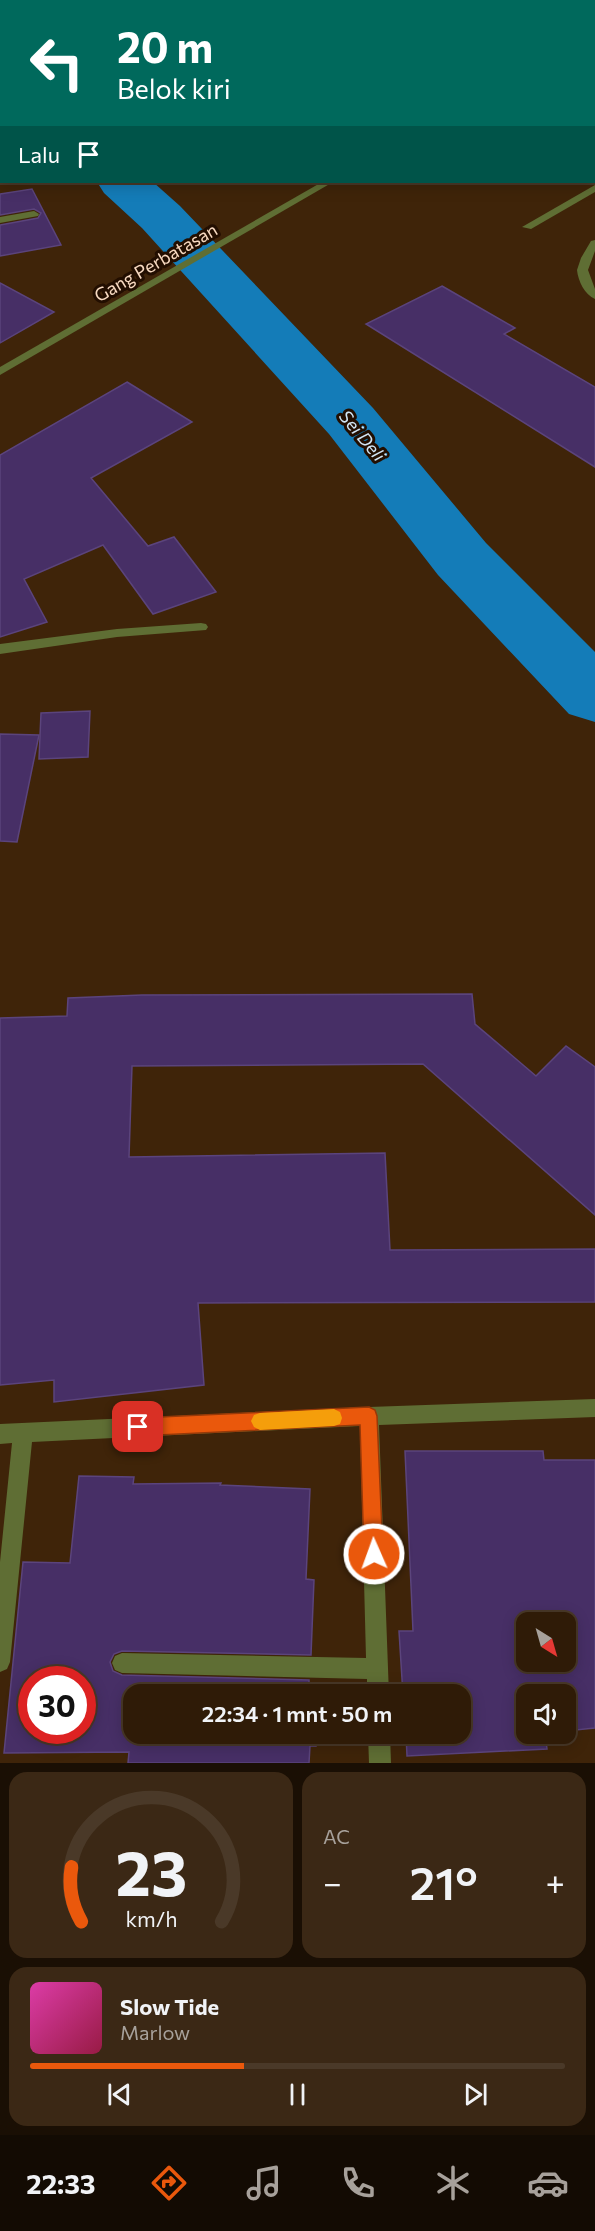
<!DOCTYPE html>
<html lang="id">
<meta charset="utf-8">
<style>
:root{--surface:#2f1b07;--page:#3b2815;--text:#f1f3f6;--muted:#a7a19b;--line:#4a3928;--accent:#ea580c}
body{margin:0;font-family:Commissioner,sans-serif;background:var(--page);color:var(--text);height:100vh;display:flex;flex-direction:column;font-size:22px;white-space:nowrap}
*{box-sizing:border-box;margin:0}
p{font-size:20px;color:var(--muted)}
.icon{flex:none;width:33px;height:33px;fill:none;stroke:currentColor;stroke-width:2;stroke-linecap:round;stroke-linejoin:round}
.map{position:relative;height:1763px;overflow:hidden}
.details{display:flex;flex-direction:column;gap:9px;padding:9px;background:#1a0f04;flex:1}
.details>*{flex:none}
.guide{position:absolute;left:0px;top:0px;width:596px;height:183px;box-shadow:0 3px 15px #0003,0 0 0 2px var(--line);background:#00695c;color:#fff;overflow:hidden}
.needle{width:39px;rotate:143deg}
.fabs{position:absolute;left:516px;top:1612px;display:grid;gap:12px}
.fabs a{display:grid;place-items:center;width:60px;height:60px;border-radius:12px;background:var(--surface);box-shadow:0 3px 15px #0003,0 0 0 2px var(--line);font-size:30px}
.speed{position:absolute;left:18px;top:1666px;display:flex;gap:12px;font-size:30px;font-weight:700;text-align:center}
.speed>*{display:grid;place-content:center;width:78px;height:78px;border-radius:50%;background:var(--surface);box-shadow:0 3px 15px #0003,0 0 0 2px var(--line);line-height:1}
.speed .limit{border:9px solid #d22;background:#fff;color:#111}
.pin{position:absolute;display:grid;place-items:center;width:51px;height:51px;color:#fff;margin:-26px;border-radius:12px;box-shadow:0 3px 9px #0006}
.me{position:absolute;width:66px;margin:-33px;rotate:358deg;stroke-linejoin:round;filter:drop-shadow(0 0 4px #0008)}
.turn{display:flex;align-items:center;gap:21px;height:126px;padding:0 18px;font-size:27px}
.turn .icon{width:78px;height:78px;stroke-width:2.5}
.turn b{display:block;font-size:42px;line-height:51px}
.then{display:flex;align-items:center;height:57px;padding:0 18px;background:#0003;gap:12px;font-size:22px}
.big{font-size:45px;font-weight:600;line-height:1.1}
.details .card{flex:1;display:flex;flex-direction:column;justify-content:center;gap:9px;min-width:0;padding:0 21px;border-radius:18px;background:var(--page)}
.details .dial{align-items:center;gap:0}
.dial svg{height:156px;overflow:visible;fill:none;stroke:var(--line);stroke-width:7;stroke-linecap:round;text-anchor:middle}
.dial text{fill:var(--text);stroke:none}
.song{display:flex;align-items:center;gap:18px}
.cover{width:72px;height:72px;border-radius:9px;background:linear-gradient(135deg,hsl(320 70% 55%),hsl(340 70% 35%))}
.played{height:6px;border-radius:3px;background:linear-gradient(90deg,var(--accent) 40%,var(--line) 40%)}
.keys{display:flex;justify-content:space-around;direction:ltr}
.heat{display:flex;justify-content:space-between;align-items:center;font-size:33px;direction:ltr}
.details .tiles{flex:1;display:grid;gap:9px;grid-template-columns:1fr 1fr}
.card:last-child{grid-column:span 2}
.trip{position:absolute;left:123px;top:1684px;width:348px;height:60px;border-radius:18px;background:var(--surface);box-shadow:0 3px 15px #0003,0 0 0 2px var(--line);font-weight:600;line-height:60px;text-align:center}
.menu{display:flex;height:96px;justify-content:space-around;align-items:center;background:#130b03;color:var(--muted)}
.menu .icon{width:42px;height:42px}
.menu .selected{color:var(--accent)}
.menu b{font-size:27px;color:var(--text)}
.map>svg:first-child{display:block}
.green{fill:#5d3303}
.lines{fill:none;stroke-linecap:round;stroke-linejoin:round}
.river{fill:#147cb8;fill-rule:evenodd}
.building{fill:#472f66;stroke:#5b447c;stroke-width:1.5;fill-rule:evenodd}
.lane{fill:#5f6e34;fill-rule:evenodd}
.street{fill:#5f6e34;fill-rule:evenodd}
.route{fill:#ea580c;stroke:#983908;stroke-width:1.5}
.slow{fill:#f59e0b}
.labels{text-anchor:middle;stroke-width:6;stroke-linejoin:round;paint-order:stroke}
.far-street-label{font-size:18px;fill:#f8dac1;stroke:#220e00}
.far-water-label{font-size:18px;font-style:italic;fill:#d1e6f6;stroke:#220e00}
</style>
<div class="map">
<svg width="595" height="1763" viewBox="0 0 595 1763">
<rect width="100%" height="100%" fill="#3f2409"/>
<polygon class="green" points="171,0 555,0 167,1"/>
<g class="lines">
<g class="river">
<polygon points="0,80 2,81 2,111 0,110"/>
<polygon points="97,182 153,182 180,206 373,408 486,543 595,652 595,722 569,714 438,575 329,434 142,228 104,193"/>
</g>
</g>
<g class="building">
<polygon points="32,189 61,245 0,256 0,225 38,218 41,213 34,209 0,215 0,194"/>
<polygon points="0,283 54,312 0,343"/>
<polygon points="442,286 515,328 504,334 595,387 595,467 366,324"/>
<polygon points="127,382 192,422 91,478 148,546 174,537 216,592 153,614 103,545 24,579 47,622 0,637 0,455"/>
<polygon points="90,711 88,757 39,759 41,713"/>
<polygon points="0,734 39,735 17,842 0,841"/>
<polygon points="472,994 475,1024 536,1076 566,1046 595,1067 595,1215 423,1064 132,1066 129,1157 385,1153 390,1250 595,1249 595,1302 198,1303 204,1385 54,1402 54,1380 0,1385 0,1018 67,1016 68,998 142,995"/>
<path d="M405 1451H543L544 1460H595V1728L566 1731V1695H526V1734H545L547 1749 407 1756 406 1734H460V1695H403L399 1631H413ZM526 1623H566V1662H526Z"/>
<path d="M79 1476 134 1477 133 1484 221 1483 220 1485 310 1489 306 1579 314 1580 311 1655 122 1651 114 1654 110 1662 113 1671 122 1675 309 1680V1686H318L317 1695H134V1734H317L316 1746H310L309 1763H128L129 1752 4 1753 23 1562 70 1563ZM32 1680H82V1731H32Z"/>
</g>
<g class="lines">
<g class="lane">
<polygon points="595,185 595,192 531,229 522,227"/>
<path d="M595 240V251L588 270 595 289V299C585 295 578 281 577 270L581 258 591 241Z"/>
</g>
<g class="street">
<polygon points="558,0 568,0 557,2"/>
<rect x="594" y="24" width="1" height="6"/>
<rect x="594" y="79" width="1" height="6"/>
<rect x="0" y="171" width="2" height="6"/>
<polygon points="322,182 333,182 0,375 0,367"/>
<polygon points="34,211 39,214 38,216 0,223 0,217"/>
<polygon points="201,623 206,624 208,627 206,630 117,637 0,654 0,644 117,629"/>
<polygon points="595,1399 595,1417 379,1425 389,1695 367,1695 367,1679 122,1673 115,1670 112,1663 115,1656 122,1653 366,1658 360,1426 32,1442 10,1662 7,1669 0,1672 0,1562 12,1443 0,1444 0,1424 369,1407"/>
<polygon points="368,1734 390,1734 391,1763 369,1763"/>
</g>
</g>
<polygon class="route" points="369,1407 375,1410 377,1416 383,1554 380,1561 374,1563 367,1561 364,1554 360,1425 138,1436 132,1433 129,1427 132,1421 138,1418"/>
<polygon class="slow" points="334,1409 340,1412 342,1418 340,1424 334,1426 260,1430 254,1427 251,1421 254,1415 260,1413"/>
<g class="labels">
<g class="far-street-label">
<text transform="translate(156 263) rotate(-30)" y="6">Gang Perbatasan</text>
</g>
<g class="far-water-label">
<text transform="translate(362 436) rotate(50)" y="6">Sei Deli</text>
</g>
</g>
</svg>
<div class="fabs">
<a><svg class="needle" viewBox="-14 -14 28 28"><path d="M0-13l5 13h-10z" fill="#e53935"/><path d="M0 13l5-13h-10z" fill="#a7a19b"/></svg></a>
<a><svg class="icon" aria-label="sound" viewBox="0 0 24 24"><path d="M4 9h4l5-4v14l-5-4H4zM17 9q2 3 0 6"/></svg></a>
</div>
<div class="speed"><div class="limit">30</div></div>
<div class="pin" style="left:138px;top:1427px;background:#d93025"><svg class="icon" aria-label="arrive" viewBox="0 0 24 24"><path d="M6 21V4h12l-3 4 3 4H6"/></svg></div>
<svg class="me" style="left:374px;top:1554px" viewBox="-20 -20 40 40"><circle r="17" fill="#ea580c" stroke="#fff" stroke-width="3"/><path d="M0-11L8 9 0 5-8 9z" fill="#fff"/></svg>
<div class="trip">22:34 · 1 mnt · 50 m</div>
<div class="guide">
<div class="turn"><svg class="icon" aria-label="left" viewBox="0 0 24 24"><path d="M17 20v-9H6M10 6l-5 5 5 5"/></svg><div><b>20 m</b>Belok kiri</div></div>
<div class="then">Lalu<svg class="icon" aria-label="arrive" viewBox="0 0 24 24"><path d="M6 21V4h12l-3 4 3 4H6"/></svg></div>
</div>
</div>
<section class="details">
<div class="tiles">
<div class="card dial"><svg viewBox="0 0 100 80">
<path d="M14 69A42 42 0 1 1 86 69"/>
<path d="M14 69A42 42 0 0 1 9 41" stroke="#ea580c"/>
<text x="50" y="56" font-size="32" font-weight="700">23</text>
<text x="50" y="72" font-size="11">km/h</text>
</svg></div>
<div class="card"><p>AC</p>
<div class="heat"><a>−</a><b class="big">21°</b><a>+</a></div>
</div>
<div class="card">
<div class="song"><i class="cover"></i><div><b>Slow Tide</b><p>Marlow</p></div></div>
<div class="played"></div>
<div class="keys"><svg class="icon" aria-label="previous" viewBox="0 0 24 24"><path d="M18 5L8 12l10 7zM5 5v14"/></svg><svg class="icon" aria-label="pause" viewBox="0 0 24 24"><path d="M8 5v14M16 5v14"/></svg><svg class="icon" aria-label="next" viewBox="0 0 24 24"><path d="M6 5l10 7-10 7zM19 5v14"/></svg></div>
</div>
</div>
</section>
<nav class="menu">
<b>22:33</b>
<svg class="icon selected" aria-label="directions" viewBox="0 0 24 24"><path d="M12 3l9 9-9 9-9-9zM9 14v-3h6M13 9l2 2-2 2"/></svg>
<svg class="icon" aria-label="music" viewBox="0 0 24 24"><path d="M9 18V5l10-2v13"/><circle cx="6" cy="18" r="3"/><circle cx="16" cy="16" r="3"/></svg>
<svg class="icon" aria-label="phone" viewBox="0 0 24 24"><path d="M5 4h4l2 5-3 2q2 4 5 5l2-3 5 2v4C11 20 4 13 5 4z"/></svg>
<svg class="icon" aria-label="climate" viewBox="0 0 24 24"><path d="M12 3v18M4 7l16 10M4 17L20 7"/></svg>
<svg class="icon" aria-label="car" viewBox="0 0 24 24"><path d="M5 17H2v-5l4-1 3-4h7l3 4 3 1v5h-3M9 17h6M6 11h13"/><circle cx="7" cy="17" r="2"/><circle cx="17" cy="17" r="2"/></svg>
</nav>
